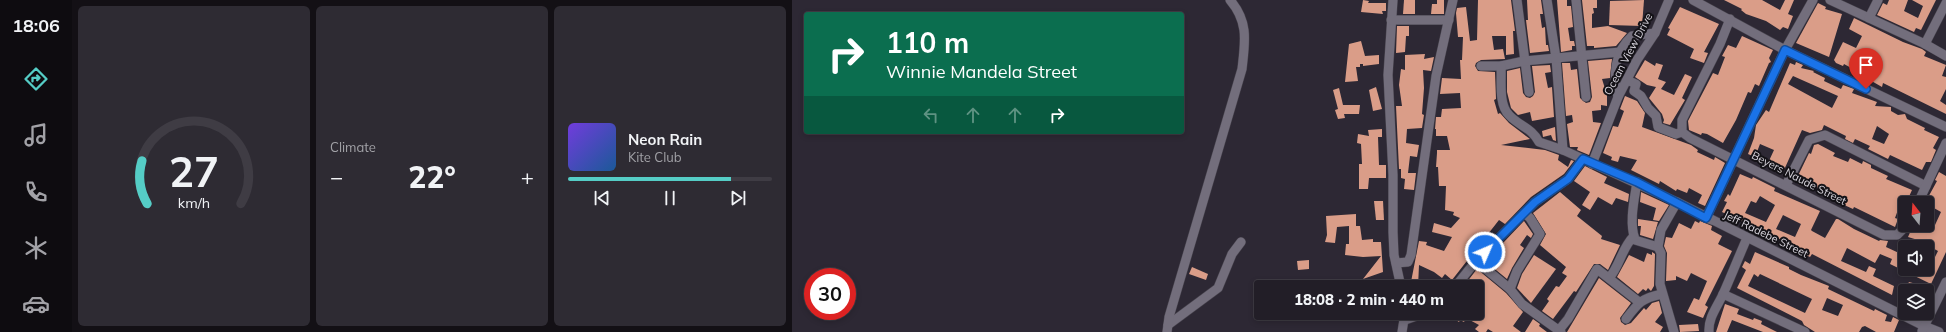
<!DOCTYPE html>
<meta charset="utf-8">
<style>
:root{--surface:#221e27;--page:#2e2b33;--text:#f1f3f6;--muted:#a2a2a7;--line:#3f3c44;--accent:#55cdc6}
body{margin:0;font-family:Mulish,sans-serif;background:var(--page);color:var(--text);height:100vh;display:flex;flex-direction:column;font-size:15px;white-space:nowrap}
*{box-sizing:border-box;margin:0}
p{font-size:13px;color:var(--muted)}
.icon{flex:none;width:22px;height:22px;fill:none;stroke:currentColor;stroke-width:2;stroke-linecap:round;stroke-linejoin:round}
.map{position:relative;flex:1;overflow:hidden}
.drawer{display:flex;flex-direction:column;gap:6px;padding:6px;background:#131015;width:720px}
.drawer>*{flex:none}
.top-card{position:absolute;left:12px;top:12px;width:380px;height:122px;border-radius:4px;box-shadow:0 2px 6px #0003,0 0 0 1px var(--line);background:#0b6e4f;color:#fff;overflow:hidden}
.needle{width:26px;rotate:343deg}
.tools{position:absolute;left:1106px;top:196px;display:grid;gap:8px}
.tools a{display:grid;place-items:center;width:36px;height:36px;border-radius:4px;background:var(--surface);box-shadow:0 2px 6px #0003,0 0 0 1px var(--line);font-size:20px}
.speed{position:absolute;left:12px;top:268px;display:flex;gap:8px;font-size:20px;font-weight:700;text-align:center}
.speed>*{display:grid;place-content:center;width:52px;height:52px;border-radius:50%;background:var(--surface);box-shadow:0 2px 6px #0003,0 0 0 1px var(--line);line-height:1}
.speed .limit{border:6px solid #d22;background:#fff;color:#111}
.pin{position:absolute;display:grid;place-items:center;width:34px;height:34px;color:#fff;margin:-41px -17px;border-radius:50% 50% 50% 0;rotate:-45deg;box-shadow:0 0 4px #0007}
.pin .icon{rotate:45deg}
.me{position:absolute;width:44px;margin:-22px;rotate:45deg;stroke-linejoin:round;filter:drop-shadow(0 0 3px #0008)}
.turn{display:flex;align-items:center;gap:14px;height:84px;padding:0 16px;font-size:18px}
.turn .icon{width:52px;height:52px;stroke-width:2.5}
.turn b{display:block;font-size:28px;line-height:34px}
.lanes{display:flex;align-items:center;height:38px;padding:0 16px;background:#0003;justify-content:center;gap:20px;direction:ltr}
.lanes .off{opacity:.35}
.big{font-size:30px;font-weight:800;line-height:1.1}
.drawer .tile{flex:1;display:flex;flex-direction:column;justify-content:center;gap:6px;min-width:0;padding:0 14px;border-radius:6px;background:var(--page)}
.drawer .dial{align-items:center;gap:0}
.dial svg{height:104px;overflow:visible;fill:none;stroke:var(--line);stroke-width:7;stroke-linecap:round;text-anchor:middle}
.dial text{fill:var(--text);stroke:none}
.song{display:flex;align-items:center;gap:12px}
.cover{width:48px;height:48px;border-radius:6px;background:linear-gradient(135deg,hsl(260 70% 55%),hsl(210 70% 35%))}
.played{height:4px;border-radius:2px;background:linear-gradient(90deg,var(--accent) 80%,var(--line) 80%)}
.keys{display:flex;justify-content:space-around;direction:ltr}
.heat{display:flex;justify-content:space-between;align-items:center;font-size:22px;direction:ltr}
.drawer .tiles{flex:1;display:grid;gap:6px;grid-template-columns:repeat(3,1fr)}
.trip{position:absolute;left:462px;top:280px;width:230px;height:40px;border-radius:4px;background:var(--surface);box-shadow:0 2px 6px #0003,0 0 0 1px var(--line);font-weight:800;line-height:40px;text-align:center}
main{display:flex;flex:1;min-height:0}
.tab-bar{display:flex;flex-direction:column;width:72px;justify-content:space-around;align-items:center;background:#0e0c10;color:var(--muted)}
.tab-bar .icon{width:28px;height:28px}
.tab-bar .active{color:var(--accent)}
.tab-bar b{font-size:18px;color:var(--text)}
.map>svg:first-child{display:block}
.building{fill:#da9d88;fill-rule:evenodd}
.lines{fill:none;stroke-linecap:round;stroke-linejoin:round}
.minor-casing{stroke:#47434d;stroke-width:10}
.minor{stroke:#736e7c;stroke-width:9}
.route-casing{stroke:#114b97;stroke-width:10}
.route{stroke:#1a73e8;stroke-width:7}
.labels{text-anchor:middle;stroke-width:4;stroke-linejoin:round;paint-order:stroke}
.street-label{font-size:11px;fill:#d6d3db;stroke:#141217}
</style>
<main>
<nav class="tab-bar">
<b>18:06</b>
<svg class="icon active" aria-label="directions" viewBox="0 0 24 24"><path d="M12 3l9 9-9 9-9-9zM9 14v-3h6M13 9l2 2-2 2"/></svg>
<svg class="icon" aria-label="music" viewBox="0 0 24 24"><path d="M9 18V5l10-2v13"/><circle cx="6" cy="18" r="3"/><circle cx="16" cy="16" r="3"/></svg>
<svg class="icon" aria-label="phone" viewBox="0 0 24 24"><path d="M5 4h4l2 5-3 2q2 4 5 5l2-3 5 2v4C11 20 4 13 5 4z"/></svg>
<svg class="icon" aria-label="climate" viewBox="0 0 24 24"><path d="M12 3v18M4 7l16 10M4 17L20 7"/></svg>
<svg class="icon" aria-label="car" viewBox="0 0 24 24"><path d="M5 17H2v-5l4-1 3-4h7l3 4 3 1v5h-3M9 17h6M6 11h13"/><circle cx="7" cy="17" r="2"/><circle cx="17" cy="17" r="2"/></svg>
</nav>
<section class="drawer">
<div class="tiles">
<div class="tile dial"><svg viewBox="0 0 100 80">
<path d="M14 69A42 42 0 1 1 86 69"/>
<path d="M14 69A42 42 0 0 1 10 36" stroke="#55cdc6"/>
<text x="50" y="56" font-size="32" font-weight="700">27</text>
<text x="50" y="72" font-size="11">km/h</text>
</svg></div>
<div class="tile"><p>Climate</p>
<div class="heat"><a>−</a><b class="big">22°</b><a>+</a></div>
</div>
<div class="tile">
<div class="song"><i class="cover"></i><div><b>Neon Rain</b><p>Kite Club</p></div></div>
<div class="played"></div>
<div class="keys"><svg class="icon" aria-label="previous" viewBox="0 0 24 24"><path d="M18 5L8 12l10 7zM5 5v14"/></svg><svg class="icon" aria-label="pause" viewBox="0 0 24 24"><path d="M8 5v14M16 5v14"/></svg><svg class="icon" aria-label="next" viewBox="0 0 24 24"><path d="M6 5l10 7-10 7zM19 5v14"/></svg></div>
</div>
</div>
</section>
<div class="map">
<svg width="1154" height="332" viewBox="0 0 1154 332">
<rect width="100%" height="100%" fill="#2d2834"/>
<g class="building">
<polygon points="571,0 577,1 576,3 594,3 594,11 590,11 591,14 569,12"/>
<polygon points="612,0 623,0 623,14 611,14"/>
<polygon points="645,0 652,0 652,14 639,14 640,4 645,4"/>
<polygon points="686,0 719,0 723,31 721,31 722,54 714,55 714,36 700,36 702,50 711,49 713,59 689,60 684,63 683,66 686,71 703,72 704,99 702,100 706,114 708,113 717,123 738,139 709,145 753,150 767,155 766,160 776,167 779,160 782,161 772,174 739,197 713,224 707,220 660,280 653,274 650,278 642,272 627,265 626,287 618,287 627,241 635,242 634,245 652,251 660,237 640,232 642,223 659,228 668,218 661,215 662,212 653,210 654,186 647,186 646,167 644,167 645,153 645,150 658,150 655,136 644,136 644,129 643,129 644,117 649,117 650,109 669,108 668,93 648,94 650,78 669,79 668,60 670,60 671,37 666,37 664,13 665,8 674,7 678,41 685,40"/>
<polygon points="735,0 749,0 751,14 748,14 750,28 753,27 754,45 756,45 757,51 738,53 734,20 736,20"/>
<polygon points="765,0 775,0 775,6 779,6 781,27 776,28 778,41 782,41 783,46 780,46 780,50 769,52"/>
<polygon points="790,0 805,0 805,8 801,8 802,13 800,14 800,28 816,26 835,33 824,46 802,48 802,46 795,46"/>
<polygon points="852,0 850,26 817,25 818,1"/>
<polygon points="932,0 970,0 988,10 993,0 1002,0 996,14 1001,16 996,29 991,27 988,30 974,21 954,14 949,10 950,9"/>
<polygon points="1097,0 1116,0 1112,11 1126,18 1131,6 1120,0 1144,0 1129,30 1124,28 1122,32 1085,15 1091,3 1095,5"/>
<polygon points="1026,3 1034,7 1033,9 1050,14 1037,57 1004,43"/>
<polygon points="888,7 927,24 912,52 916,53 912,63 898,58 902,49 875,35 878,29 876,28"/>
<polygon points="1062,18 1111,42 1130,49 1134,52 1132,56 1154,65 1150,76 1154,77 1154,89 1148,101 1154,105 1154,114 1091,83 1090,87 1069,75 1070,74 1052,64 1051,66 1044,63 1042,60 1051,42 1064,48 1070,36 1057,29"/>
<polygon points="605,26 617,26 617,36 614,36 613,52 604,53"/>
<polygon points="950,36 981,50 977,58 979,62 977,63 967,86 963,84 959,93 956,92 944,120 931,143 915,134 910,133 909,135 897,130 896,121 921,73 926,75 933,57 930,56 936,45 944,48"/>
<polygon points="569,41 573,56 587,55 587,64 571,66 571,64 568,64 568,67 564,67 566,81 553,82 557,44"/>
<polygon points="633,54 632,59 642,57 639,71 631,70 632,88 630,114 632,115 630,128 615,129 614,143 627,145 625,157 618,156 616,173 624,173 622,190 612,189 613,179 609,178 609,169 607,169 604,106 610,106 607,85 609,69 613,70 613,55"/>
<polygon points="820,59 818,78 810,79 815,95 815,106 809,105 809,110 800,111 801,122 809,123 797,155 785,150 786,147 778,147 775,124 781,122 780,115 774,116 770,63 778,63 779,70 785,69 788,98 794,103 798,102 800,97 796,61"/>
<polygon points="853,60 863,66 864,63 871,65 866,79 874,82 869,89 882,95 893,74 900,77 890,98 893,100 878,125 871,123 872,120 870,114 857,98 864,87 855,85 843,77"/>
<path d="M1004 62 1011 65 1009 68 1022 71 1021 72 1033 78 1032 81 1049 89 1051 85 1062 89 1060 93 1085 102 1083 106 1099 107V111L1106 115 1113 114 1115 119 1133 128 1132 130 1147 137 1141 148 1144 150 1139 162H1134L1130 170 1098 155 1096 159 1076 149 1078 146 1063 139 1061 143 1053 139 1054 136 1032 125 1030 130 1018 133 1010 130 992 170 976 163 982 150 968 144 963 157 956 154 962 138 964 125 974 110 977 112 998 63 1003 65ZM1001 76 1046 96 1040 108 996 84ZM1085 126 1097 134 1092 144 1080 139Z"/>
<polygon points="758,65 759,72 753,73 756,88 760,87 762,117 740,121 738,112 726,115 719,108 715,92 715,71 728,68 731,93 734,97 738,98 741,96 743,92 740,66"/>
<polygon points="584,87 590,109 581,111 577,90"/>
<polygon points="547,88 551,105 568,105 567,114 552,114 553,118 546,119 543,110 546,109 541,90"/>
<polygon points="833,96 845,101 853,113 850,127 899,145 906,150 905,152 922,160 923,157 933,163 913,206 906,203 910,195 897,188 895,193 885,189 884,191 868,181 867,184 839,170 845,160 828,156 826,162 819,160 820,157 811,153 821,126 826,127 832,111 828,109"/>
<polygon points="763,127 764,141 761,140 759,135 751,137 750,131"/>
<polygon points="590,129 590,137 586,137 587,165 594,165 594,178 577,178 576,189 567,189 567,164 570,164 569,144 565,143 566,134 577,136 576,130"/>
<polygon points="1026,144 1043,153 1041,156 1056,162 1058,158 1070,164 1071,161 1079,165 1079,168 1096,176 1094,179 1120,190 1115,201 1110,199 1103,218 1106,219 1103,227 1062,207 1061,209 1050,204 1051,201 1015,182 1013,187 1006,184 1007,181 1004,180 1017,153 1019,154 1022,145"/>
<polygon points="793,166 815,177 812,183 837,194 836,202 824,198 820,205 806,197 798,210 790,205 798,192 782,181"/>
<path d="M1147 172 1154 176V252L1139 284 1098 264 1100 259 1088 254 1083 263 1055 248 1049 261 1074 272 1077 266 1084 269 1081 276 1102 286 1100 295 1020 254 1018 257 1010 253 1011 250 930 212 935 202 932 201 936 194 938 196 948 174 960 179 961 177 983 188 982 191 1028 211 1019 230 1020 231 1033 238 1044 219H1046L1062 229 1087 241 1088 240 1096 241 1094 247 1107 253 1113 251V269L1127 271 1128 269H1137L1146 251 1126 240 1116 237 1120 228 1123 229 1125 225H1143L1149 212 1133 203 1145 181 1143 180ZM968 196 983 205 974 222 953 213 959 201 964 203ZM991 215 1009 224 1003 237 984 229Z"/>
<polygon points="768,192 789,210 785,216 810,236 809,239 828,245 816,270 808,264 802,264 784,292 782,291 761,319 750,311 757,301 755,299 764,286 767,287 775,276 770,273 774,267 748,245 754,234 741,213"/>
<polygon points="849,192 877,205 867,221 861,220 864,208 848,202"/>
<polygon points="582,201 591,201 592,220 584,220"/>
<polygon points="564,214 564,226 568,226 570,240 581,239 581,242 589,242 591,272 571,279 589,256 571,257 553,255 554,244 557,244 557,226 545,227 543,243 533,242 535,235 534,216"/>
<polygon points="846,219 866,222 861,239 848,235 849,226 846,226"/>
<polygon points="732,221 741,234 739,238 735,235 728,245 732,248 720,268 715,279 693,261 699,254 703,257 712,244 711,243"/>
<polygon points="903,221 907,223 908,221 920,226 919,230 930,236 926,244 940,251 913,305 916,307 911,318 895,312 902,298 907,300 915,281 899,273 895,281 884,276 884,280 874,281 875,253 872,246 874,237 880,238 887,223 899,229"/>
<polygon points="860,252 863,254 862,286 859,291 856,288 854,291 851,289 846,294 825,277 837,255 852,262 855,253 860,255"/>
<path d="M963 252 997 267V269L1009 275 1037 286 1036 289 1082 311 1083 309 1095 315 1093 321 1099 322 1101 317 1107 320 1102 332H1084L1073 326 1070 327 1067 332H1023L1012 325 1010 321 945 288 954 270 950 267 953 261 958 264ZM962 274 966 277 968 274 1020 299 1013 313 956 286ZM1035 298 1051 305 1046 316 1030 310Z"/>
<polygon points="742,255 764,269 739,303 725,288 730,274"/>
<polygon points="517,260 517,269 506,270 505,261"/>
<polygon points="400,267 416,274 414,280 397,274"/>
<polygon points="685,269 714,293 731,312 721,326 729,332 701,332 696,329 694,332 687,332 683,329 687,325 674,318 672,322 668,320 667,322 653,313 685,313 685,305 689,298 686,296 688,293 685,290 685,287 671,287"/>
<polygon points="807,278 839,303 828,318 829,322 833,325 839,323 852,308 854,310 860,303 867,301 870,313 863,322 871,327 868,332 775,332"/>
<polygon points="1117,282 1143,289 1143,291 1112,291"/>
<polygon points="933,304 947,309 945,314 961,320 962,318 970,321 969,324 985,332 971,332 940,320 935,332 924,332"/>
<polygon points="741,319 748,324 747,326 755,332 733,332"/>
<polygon points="906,324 907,331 888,332 887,325"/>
</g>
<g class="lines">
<defs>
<g id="minor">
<polyline points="601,0 596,75 601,175 601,232 602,255 609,287"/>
<polyline points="725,0 737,92"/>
<polyline points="755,0 764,58 771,150"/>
<polyline points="784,0 794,97"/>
<polyline points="901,0 993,50 1154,127"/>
<polyline points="1038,0 1133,44 1154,56"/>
<polyline points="1077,18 1086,0"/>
<polyline points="938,19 928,44 890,120 890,132 898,138 1092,235 1105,235 1115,225"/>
<polyline points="599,20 657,20"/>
<polyline points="1133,44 1154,3"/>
<polyline points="689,66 709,66 732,61 828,52"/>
<path d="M709 66C710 80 706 104 717 115 727 126 740 128 747 142L771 150 791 159"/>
<polyline points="835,80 844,84 842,91 849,96 856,108 864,116 866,127 884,134 890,132"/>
<path d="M826 97C821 76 822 52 840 36L863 33"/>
<polyline points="800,164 826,97 845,60 863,33 877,0"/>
<path d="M845 182C842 201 837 222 843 240L866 247"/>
<polyline points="994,185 1017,140 1033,135 1134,186"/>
<polyline points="1126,203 1154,143"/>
<polyline points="920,220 914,218 993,50 1021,0"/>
<polyline points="684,261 718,289 730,304 769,332"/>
<polyline points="604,263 616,262 619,255 644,76 661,0"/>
<path d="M817 278C828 266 830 247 842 236"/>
<polyline points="663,287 684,261 743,202 776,179 791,159 885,202 1132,326 1147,332"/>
<polyline points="718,289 725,271 748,234 738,218 732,213"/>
<polyline points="931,294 1013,332"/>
<path d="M834 319C846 303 850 298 870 294"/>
<polyline points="613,320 633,313"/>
<polyline points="376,325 426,288 440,254 449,242"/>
<polyline points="767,330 776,319 805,269 847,302"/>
<polyline points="1130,331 1154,282"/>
<path d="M375 332 377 317 450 69C453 42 457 22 438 0"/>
<polyline points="610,332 613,313"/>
<polyline points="882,332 868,284 869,253 866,247 869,230 885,202"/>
<path d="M917 332C916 317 926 306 932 292 940 274 947 256 955 238"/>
</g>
</defs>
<use href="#minor" class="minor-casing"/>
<use href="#minor" class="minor"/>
</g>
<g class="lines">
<defs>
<polyline id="route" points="693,252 743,202 776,179 791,159 845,182 914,218 993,50 1074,89"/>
</defs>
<use href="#route" class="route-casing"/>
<use href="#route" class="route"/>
</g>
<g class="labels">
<g class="street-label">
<text transform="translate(836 54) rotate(-62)" y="4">Ocean View Drive</text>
<text transform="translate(1007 178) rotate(27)" y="4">Beyers Naude Street</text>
<text transform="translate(974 234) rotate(26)" y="4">Jeff Radebe Street</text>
</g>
</g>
</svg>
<div class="tools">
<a><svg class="needle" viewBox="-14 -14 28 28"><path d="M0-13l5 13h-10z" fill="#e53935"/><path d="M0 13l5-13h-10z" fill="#a2a2a7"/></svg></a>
<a><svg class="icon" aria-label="sound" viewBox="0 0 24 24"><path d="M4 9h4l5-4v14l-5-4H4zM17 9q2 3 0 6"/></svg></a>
<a><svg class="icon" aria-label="layers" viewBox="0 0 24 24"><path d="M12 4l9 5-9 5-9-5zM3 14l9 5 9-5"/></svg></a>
</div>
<div class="speed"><div class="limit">30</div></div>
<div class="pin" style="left:1074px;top:89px;background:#d93025"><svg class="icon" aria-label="arrive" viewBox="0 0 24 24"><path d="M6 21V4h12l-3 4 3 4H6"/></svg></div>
<svg class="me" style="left:693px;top:252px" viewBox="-20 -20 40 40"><circle r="17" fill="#1a73e8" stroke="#fff" stroke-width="3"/><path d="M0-11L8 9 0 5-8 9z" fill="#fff"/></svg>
<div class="trip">18:08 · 2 min · 440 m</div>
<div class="top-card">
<div class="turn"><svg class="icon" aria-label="right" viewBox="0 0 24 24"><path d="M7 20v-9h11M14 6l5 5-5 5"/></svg><div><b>110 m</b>Winnie Mandela Street</div></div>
<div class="lanes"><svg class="icon off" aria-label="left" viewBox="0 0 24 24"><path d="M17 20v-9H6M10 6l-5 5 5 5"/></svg><svg class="icon off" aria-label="ahead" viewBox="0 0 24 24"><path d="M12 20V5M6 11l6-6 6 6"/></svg><svg class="icon off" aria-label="ahead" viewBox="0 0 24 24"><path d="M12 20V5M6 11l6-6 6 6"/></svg><svg class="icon" aria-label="right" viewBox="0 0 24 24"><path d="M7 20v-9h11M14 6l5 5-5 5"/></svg></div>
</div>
</div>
</main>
